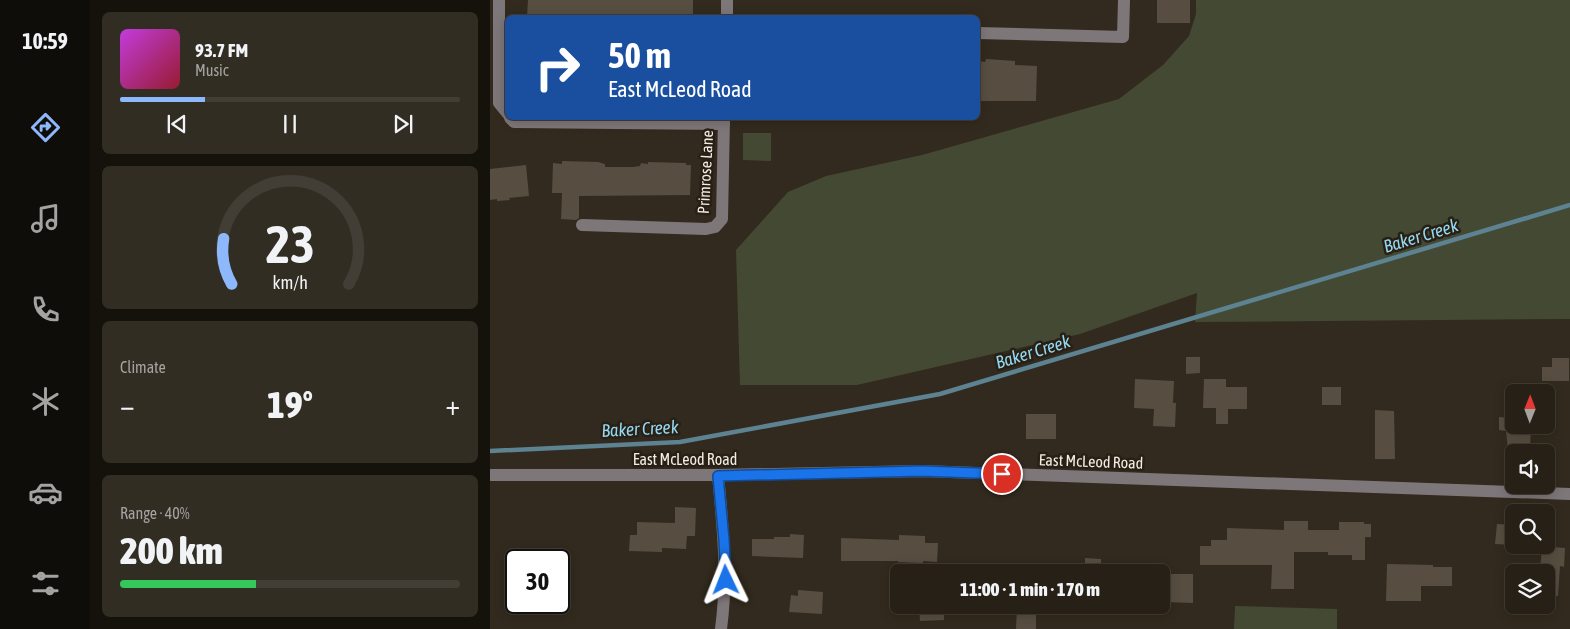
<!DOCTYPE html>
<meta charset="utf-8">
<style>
:root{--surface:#262016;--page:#322d23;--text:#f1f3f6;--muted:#a4a3a1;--line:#423e35;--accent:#8db9fc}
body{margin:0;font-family:"Asap Condensed",sans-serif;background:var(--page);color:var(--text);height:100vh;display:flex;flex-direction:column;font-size:19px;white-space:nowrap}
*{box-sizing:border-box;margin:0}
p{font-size:16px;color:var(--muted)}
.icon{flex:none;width:28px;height:28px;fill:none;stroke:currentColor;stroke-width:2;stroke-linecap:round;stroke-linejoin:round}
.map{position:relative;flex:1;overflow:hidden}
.side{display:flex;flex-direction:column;gap:12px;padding:12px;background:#15120c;width:400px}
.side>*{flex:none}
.guide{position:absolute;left:15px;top:15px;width:475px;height:105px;border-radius:8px;box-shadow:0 2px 12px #0003,0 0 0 1px var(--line);background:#1a4fa0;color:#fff;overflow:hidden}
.needle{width:32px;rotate:1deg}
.buttons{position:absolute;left:1015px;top:384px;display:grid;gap:10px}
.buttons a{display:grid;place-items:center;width:50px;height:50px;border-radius:8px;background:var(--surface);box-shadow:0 2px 12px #0003,0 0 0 1px var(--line);font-size:25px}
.speed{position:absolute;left:15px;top:549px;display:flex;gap:10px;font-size:25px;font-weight:700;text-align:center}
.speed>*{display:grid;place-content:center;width:65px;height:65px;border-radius:50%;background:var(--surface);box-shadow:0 2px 12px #0003,0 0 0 1px var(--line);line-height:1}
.speed .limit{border:2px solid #111;border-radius:8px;background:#fff;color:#111}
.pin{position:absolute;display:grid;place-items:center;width:42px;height:42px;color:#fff;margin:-21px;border:2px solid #fff;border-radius:50%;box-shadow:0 1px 5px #0007}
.me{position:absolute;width:55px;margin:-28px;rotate:358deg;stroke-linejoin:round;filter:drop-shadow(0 0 4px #0008)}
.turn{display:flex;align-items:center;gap:18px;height:105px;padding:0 20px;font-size:22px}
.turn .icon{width:65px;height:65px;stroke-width:2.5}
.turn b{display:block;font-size:35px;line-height:42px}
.big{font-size:38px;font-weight:800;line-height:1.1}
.side .tile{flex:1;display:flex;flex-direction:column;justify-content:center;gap:8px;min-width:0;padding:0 18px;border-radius:8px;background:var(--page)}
.side .dial{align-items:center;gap:0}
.dial svg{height:130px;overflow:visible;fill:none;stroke:var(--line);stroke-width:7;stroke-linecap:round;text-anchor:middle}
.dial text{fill:var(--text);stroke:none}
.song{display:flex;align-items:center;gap:15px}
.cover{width:60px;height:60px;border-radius:8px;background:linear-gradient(135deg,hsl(290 70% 55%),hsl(350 70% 35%))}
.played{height:5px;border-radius:2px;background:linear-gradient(90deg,var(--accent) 25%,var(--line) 25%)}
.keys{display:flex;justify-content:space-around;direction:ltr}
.heat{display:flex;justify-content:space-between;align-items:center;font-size:28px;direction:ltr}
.charge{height:8px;border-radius:4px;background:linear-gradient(90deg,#34c759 40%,var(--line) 0)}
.trip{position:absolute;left:400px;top:564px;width:280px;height:50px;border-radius:8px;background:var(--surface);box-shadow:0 2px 12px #0003,0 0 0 1px var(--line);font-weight:800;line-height:50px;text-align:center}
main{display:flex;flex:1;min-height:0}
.menu{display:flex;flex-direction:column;width:90px;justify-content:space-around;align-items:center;background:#0f0d09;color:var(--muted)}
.menu .icon{width:35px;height:35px}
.menu .on{color:var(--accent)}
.menu b{font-size:22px;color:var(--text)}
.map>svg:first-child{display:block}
.green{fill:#444933}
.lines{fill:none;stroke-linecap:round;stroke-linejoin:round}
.stream{stroke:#5d8291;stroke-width:4.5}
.building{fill:#574e41}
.minor{stroke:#7e777a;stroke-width:12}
.route-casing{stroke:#114b97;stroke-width:12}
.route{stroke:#1a73e8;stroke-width:9}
.labels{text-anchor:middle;stroke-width:5;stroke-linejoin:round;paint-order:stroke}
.street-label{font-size:16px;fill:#f1ece4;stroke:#282015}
.water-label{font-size:18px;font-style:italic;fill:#95d8f3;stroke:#282015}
</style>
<main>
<nav class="menu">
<b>10:59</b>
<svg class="icon on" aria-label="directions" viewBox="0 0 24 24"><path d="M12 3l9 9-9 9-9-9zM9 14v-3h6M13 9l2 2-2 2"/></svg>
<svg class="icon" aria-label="music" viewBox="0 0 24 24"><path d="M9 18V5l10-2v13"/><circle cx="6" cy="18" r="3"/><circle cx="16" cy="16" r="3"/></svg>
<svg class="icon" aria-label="phone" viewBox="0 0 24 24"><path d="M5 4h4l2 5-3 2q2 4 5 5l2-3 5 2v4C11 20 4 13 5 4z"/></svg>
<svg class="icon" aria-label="climate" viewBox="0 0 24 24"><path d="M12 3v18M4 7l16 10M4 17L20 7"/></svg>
<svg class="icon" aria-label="car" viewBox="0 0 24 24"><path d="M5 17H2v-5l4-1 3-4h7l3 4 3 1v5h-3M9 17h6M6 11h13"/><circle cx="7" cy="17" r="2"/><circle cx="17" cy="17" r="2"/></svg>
<svg class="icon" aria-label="filters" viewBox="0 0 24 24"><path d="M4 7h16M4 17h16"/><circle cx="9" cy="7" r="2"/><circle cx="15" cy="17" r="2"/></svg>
</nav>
<section class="side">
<div class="tile">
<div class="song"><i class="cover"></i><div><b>93.7 FM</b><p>Music</p></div></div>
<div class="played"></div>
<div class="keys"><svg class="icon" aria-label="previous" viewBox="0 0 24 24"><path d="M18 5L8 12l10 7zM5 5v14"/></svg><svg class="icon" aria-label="pause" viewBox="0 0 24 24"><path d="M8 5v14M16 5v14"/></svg><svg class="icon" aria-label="next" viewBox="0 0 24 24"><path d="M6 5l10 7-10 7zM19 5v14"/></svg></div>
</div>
<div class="tile dial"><svg viewBox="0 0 100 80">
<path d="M14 69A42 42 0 1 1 86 69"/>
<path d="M14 69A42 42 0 0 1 9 41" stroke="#8db9fc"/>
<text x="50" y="56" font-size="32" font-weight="700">23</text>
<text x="50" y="72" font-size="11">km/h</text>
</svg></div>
<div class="tile"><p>Climate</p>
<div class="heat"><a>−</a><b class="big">19°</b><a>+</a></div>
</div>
<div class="tile"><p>Range · 40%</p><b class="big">200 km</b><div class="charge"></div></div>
</section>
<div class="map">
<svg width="1080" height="629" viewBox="0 0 1080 629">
<rect width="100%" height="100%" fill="#322a1e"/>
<g class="green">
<polygon points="706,0 1080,0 1080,319 705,322 707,293 590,334 367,385 250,385 246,250 298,192 336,176 432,155 629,99 673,65 699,36 706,14"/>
<polygon points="253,133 281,133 281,161 253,160"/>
<polygon points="745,606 847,609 847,629 744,629"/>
</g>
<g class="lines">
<polyline class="stream" points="0,451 190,442 450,394 1080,205"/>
</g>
<g class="building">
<polygon points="38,0 203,0 203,18 37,17"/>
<rect x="667" y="0" width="33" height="23"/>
<polygon points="496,59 525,61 525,65 547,66 546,101 488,101 488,61 495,62"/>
<polygon points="72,161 108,162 115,164 115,167 143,167 150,166 151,163 158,164 158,162 196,163 196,165 201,165 200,195 89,196 89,218 86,220 71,219 72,193 62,193 63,163 72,164"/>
<polygon points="36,165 39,196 19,198 20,200 7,201 7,199 0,200 0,169"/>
<polygon points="696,357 710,357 710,373 696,374"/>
<polygon points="1062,358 1079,358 1079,381 1052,381 1052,367 1062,367"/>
<polygon points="645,379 684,381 683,403 686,403 685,427 663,426 664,409 644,408"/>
<polygon points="714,379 736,379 736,387 757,387 757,409 738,409 738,424 726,424 726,408 713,408"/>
<rect x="832" y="387" width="19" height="18"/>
<polygon points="885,410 904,411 905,459 885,459"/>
<rect x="536" y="414" width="30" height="25"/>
<polygon points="1009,417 1024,418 1024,425 1041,425 1040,451 1018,450 1016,431 1009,430"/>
<polygon points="185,507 206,508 205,536 197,536 196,549 172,548 172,552 139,551 140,535 147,535 147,522 185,523"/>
<polygon points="794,521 818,521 818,530 849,530 849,522 874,522 874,524 881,524 881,537 875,537 875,560 862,560 862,555 838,555 838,552 804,552 804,589 781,589 782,565 710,565 710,546 721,546 721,540 737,540 737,528 794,530"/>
<polygon points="1007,524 1024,525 1024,545 1005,544"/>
<polygon points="300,534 314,535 313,558 262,556 262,539 284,539 284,537 300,537"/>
<polygon points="409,535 435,536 435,543 448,543 447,562 433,561 433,563 408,562 408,561 351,561 351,538 409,540"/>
<polygon points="1052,546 1075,548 1074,567 1070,566 1068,596 1056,595 1056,572 1050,572"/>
<polygon points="595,558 611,559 611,572 595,572"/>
<polygon points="897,564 943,565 943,567 962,567 962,586 931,586 931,601 896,601"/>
<polygon points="677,574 703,574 703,603 676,602"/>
<polygon points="308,590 333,592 332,614 299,612 301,595 308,596"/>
<polygon points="429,605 454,605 454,620 430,621"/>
<polygon points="527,605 546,605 546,629 526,629"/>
</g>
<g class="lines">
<g class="minor">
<polyline points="9,0 9,103 18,114"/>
<polyline points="237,18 237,0"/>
<polyline points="488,33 633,37 634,0"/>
<polyline points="20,118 24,122 234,124"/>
<polyline points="92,225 216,229 225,227 232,219 234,118"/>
<polyline points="0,475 228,475 432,471 1080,494"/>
<path d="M228 475C233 528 238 576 231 629"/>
</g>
</g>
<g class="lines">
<defs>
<polyline id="route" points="236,580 234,540 228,476 432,471 512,474"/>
</defs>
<use href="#route" class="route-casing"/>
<use href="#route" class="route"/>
</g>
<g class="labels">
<g class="street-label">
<text transform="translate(215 172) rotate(-87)" y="6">Primrose Lane</text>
<text x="195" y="465">East McLeod Road</text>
<text transform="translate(601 461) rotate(2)" y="6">East McLeod Road</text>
</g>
<g class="water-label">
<text transform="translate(931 236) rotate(-17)" y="6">Baker Creek</text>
<text transform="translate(543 352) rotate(-17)" y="6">Baker Creek</text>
<text transform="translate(150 429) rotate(-3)" y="6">Baker Creek</text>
</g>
</g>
</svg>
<div class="buttons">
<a><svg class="needle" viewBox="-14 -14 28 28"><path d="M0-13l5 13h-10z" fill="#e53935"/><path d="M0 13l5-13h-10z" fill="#a4a3a1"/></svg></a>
<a><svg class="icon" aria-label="sound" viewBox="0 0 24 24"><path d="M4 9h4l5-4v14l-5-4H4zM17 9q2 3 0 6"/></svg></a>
<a><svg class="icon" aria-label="search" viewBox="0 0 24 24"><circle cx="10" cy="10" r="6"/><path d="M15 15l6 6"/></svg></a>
<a><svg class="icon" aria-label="layers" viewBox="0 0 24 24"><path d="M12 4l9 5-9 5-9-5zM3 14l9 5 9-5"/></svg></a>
</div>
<div class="speed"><div class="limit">30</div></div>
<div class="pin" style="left:512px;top:474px;background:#d93025"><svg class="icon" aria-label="arrive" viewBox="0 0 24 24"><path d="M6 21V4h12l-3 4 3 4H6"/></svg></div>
<svg class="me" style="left:236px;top:580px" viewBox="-20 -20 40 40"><path d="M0-17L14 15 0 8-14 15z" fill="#1a73e8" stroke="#fff" stroke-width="4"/></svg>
<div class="trip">11:00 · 1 min · 170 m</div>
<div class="guide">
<div class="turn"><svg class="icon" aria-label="right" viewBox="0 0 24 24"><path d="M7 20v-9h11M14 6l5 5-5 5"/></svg><div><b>50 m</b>East McLeod Road</div></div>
</div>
</div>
</main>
